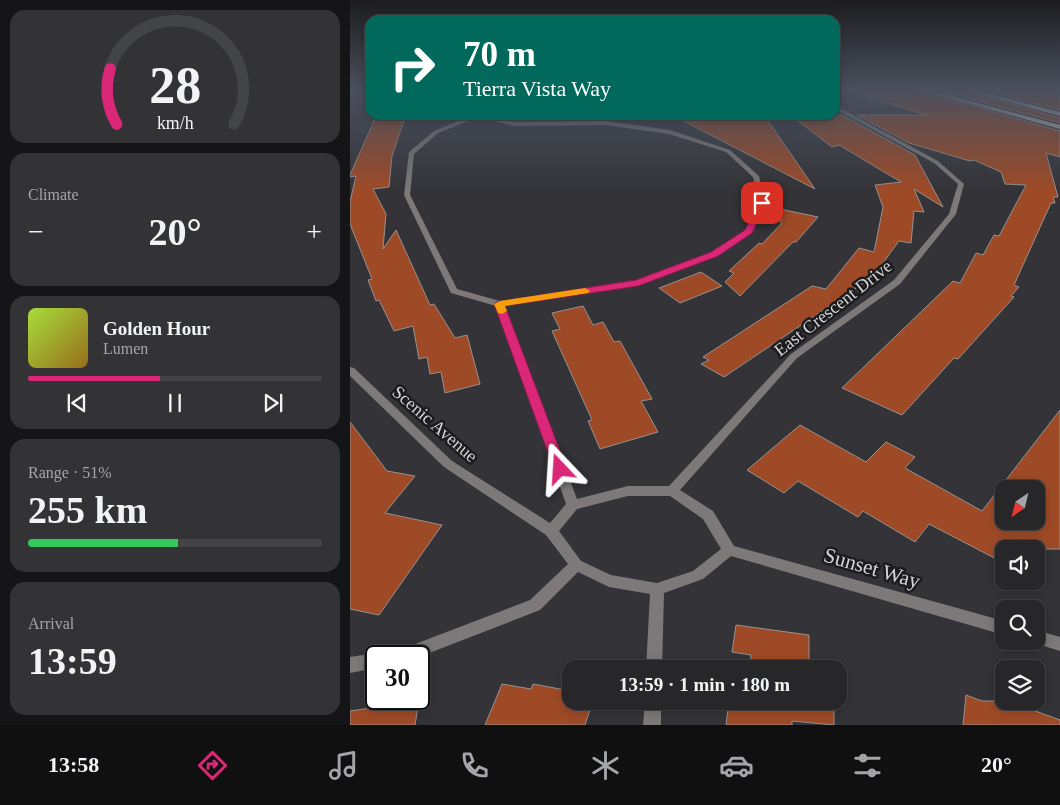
<!DOCTYPE html>
<meta charset="utf-8">
<style>
:root{--surface:#27272a;--page:#333336;--text:#f1f3f6;--muted:#a4a5a8;--line:#434447;--accent:#db2777}
body{margin:0;font-family:Georgia,serif;background:var(--page);color:var(--text);height:100vh;display:flex;flex-direction:column;font-size:19px;white-space:nowrap}
*{box-sizing:border-box;margin:0}
p{font-size:16px;color:var(--muted)}
.icon{flex:none;width:28px;height:28px;fill:none;stroke:currentColor;stroke-width:2;stroke-linecap:round;stroke-linejoin:round}
.map{position:relative;flex:1;overflow:hidden}
.panel{display:flex;flex-direction:column;gap:10px;padding:10px;background:#151517;width:350px}
.panel>*{flex:none}
.banner{position:absolute;left:15px;top:15px;width:475px;height:105px;border-radius:15px;box-shadow:0 2px 12px #0003,0 0 0 1px var(--line);background:#00695c;color:#fff;overflow:hidden}
.needle{width:32px;rotate:215deg}
.controls{position:absolute;left:645px;top:480px;display:grid;gap:10px}
.controls a{display:grid;place-items:center;width:50px;height:50px;border-radius:10px;background:var(--surface);box-shadow:0 2px 12px #0003,0 0 0 1px var(--line);font-size:25px}
.speed{position:absolute;left:15px;top:645px;display:flex;gap:10px;font-size:25px;font-weight:700;text-align:center}
.speed>*{display:grid;place-content:center;width:65px;height:65px;border-radius:50%;background:var(--surface);box-shadow:0 2px 12px #0003,0 0 0 1px var(--line);line-height:1}
.speed .limit{border:2px solid #111;border-radius:8px;background:#fff;color:#111}
.pin{position:absolute;display:grid;place-items:center;width:42px;height:42px;color:#fff;margin:-21px;border-radius:10px;box-shadow:0 2px 8px #0006}
.me{position:absolute;width:55px;margin:-28px;rotate:340deg;stroke-linejoin:round;filter:drop-shadow(0 0 4px #0008)}
.turn{display:flex;align-items:center;gap:18px;height:105px;padding:0 15px;font-size:22px}
.turn .icon{width:65px;height:65px;stroke-width:2.5}
.turn b{display:block;font-size:35px;line-height:42px}
.big{font-size:38px;font-weight:800;line-height:1.1}
.panel .tile{flex:1;display:flex;flex-direction:column;justify-content:center;gap:8px;min-width:0;padding:0 18px;border-radius:15px;background:var(--page)}
.panel .dial{align-items:center;gap:0}
.dial svg{height:130px;overflow:visible;fill:none;stroke:var(--line);stroke-width:7;stroke-linecap:round;text-anchor:middle}
.dial text{fill:var(--text);stroke:none}
.song{display:flex;align-items:center;gap:15px}
.cover{width:60px;height:60px;border-radius:8px;background:linear-gradient(135deg,hsl(80 70% 55%),hsl(40 70% 35%))}
.played{height:5px;border-radius:2px;background:linear-gradient(90deg,var(--accent) 45%,var(--line) 45%)}
.keys{display:flex;justify-content:space-around;direction:ltr}
.heat{display:flex;justify-content:space-between;align-items:center;font-size:28px;direction:ltr}
.charge{height:8px;border-radius:4px;background:linear-gradient(90deg,#34c759 51%,var(--line) 0)}
.trip{position:absolute;left:212px;top:660px;width:285px;height:50px;border-radius:15px;background:var(--surface);box-shadow:0 2px 12px #0003,0 0 0 1px var(--line);font-weight:800;line-height:50px;text-align:center}
.dock{display:flex;height:80px;justify-content:space-around;align-items:center;background:#101011;color:var(--muted)}
.dock .icon{width:35px;height:35px}
.dock .on{color:var(--accent)}
.dock b{font-size:22px;color:var(--text)}
main{display:flex;flex:1;min-height:0}
.map>svg:first-child{display:block}
.building{fill:#9e4a27;stroke:#97918f;fill-rule:evenodd}
.lines{fill:none;stroke-linecap:round;stroke-linejoin:round}
.street{fill:#7c7978;fill-rule:evenodd}
.primary{fill:#c3bebc;fill-rule:evenodd}
.route{fill:#db2777;stroke:#8e194d}
.slow{fill:#f59e0b}
.labels{text-anchor:middle;stroke-width:5;stroke-linejoin:round;paint-order:stroke}
.street-label{font-size:18px;fill:#d6d6d9;stroke:#1c1c1e}
.near-street-label{font-size:21px;fill:#d6d6d9;stroke:#1c1c1e}
</style>
<main>
<section class="panel">
<div class="tile dial"><svg viewBox="0 0 100 80">
<path d="M14 69A42 42 0 1 1 86 69"/>
<path d="M14 69A42 42 0 0 1 10 35" stroke="#db2777"/>
<text x="50" y="56" font-size="32" font-weight="700">28</text>
<text x="50" y="72" font-size="11">km/h</text>
</svg></div>
<div class="tile"><p>Climate</p>
<div class="heat"><a>−</a><b class="big">20°</b><a>+</a></div>
</div>
<div class="tile">
<div class="song"><i class="cover"></i><div><b>Golden Hour</b><p>Lumen</p></div></div>
<div class="played"></div>
<div class="keys"><svg class="icon" aria-label="previous" viewBox="0 0 24 24"><path d="M18 5L8 12l10 7zM5 5v14"/></svg><svg class="icon" aria-label="pause" viewBox="0 0 24 24"><path d="M8 5v14M16 5v14"/></svg><svg class="icon" aria-label="next" viewBox="0 0 24 24"><path d="M6 5l10 7-10 7zM19 5v14"/></svg></div>
</div>
<div class="tile"><p>Range · 51%</p><b class="big">255 km</b><div class="charge"></div></div>
<div class="tile"><p>Arrival</p><b class="big">13:59</b></div>
</section>
<div class="map">
<svg width="710" height="725" viewBox="0 0 710 725">
<rect width="100%" height="100%" fill="#343438"/>
<g class="building">
<polygon points="514,89 564,89 710,131 710,157 696,153 708,197 703,197 705,203 701,203 664,285 669,287 661,296 664,297 608,359 604,358 552,415 492,388 603,281 610,283 626,253 633,255 644,235 649,236 676,185 655,184 651,172 624,160 620,161 559,143 507,115 577,115 514,96"/>
<polygon points="584,89 609,89 710,118 710,123"/>
<polygon points="630,89 710,89 710,110"/>
<polygon points="56,115 42,156 39,187 23,189 36,214 33,249 46,230 80,305 84,304 105,338 117,335 130,384 95,393 91,372 80,374 77,357 69,359 63,326 44,331 29,300 26,301 18,280 22,279 0,224 0,202 6,176 0,177 0,175 26,116"/>
<polygon points="322,115 373,115 387,121 393,117 391,115 414,115 465,189"/>
<polygon points="440,115 492,115 565,155 593,207 564,189 574,212 564,211 561,243 549,241 518,283 518,280 374,377 351,364 359,360 353,357 462,286 476,289 509,248 524,252 533,207 525,185 551,182 489,145 482,147"/>
<polygon points="430,209 468,217 446,242 443,242 390,296 375,282 384,273 379,271 409,243 412,244 431,224"/>
<polygon points="351,272 372,286 330,303 309,288"/>
<polygon points="233,306 243,325 253,322 264,342 270,341 302,399 291,401 308,432 250,449 238,421 242,420 202,331 210,329 202,313"/>
<path d="M710 410V549H654V563L579 524 565 542 513 511 508 517 448 481 434 493 397 470 450 425 516 462 536 442 565 457 555 468 632 511ZM654 489H686V521H654Z"/>
<polygon points="0,422 37,471 65,476 35,513 92,525 29,615 0,609"/>
<polygon points="386,625 459,635 459,669 400,669 401,655 382,652"/>
<polygon points="152,684 181,689 183,684 221,691 221,701 243,701 235,725 135,725"/>
<polygon points="616,695 632,701 658,701 710,720 710,725 613,725"/>
<polygon points="69,701 65,725 0,725 0,711"/>
<polygon points="379,701 484,701 484,725 442,721 442,725 376,725"/>
</g>
<g class="lines">
<g class="street">
<path d="M485 105 588 161 613 183 614 184 606 214 550 284 447 358 330 490 363 511 384 546 654 621V635L381 556 353 579 314 593 312 669H296L300 594 259 587 228 572 190 610 69 657 45 656 47 651 180 600 218 564 196 535 94 467 0 376V367L4 368 102 461 200 523 216 504 146 306 101 293 54 195 59 152 84 131 123 115H135L164 122 255 121 320 130 380 150 409 176 415 203 403 232 368 256 288 286 155 306 227 499 278 486H319L441 354 544 280 599 214 608 184 584 163 485 109ZM129 117 164 126 255 125 319 134 376 152 403 177 409 203 396 231 362 252 286 281 150 301 107 289 60 195 64 154 88 133ZM278 496H320L353 519 371 549 343 571 307 583 261 575 231 561 209 531 227 509Z"/>
<polygon points="375,115 386,115 391,117 388,119"/>
<polygon points="686,630 710,637 710,651 681,642 686,641"/>
<polygon points="26,653 32,656 26,656 26,668 0,673 0,657"/>
<polygon points="295,701 311,701 311,725 293,725"/>
</g>
<g class="primary">
<polygon points="566,89 576,89 710,125 710,129"/>
<polygon points="611,89 622,89 710,112 710,116"/>
</g>
</g>
<linearGradient id="sky" x2="0" y2="1"><stop stop-color="#1d1d1f"/><stop offset="0.47" stop-color="#4a505e"/><stop offset="1" stop-color="#4a505e" stop-opacity="0"/></linearGradient>
<rect width="710" height="191" fill="url(#sky)"/>
<polygon class="route" points="412,201 416,203 402,233 368,256 288,286 155,306 217,469 215,472 205,472 144,304 146,302 286,280 361,252 395,230 408,203"/>
<polygon class="slow" points="235,288 240,291 238,293 155,306 157,311 152,314 148,313 144,304 150,301"/>
<g class="labels">
<g class="street-label">
<text transform="translate(483 308) rotate(-38)" y="6">East Crescent Drive</text>
<text transform="translate(85 424) rotate(41)" y="6">Scenic Avenue</text>
</g>
<g class="near-street-label">
<text transform="translate(522 568) rotate(16)" y="7">Sunset Way</text>
</g>
</g>
</svg>
<div class="controls">
<a><svg class="needle" viewBox="-14 -14 28 28"><path d="M0-13l5 13h-10z" fill="#e53935"/><path d="M0 13l5-13h-10z" fill="#a4a5a8"/></svg></a>
<a><svg class="icon" aria-label="sound" viewBox="0 0 24 24"><path d="M4 9h4l5-4v14l-5-4H4zM17 9q2 3 0 6"/></svg></a>
<a><svg class="icon" aria-label="search" viewBox="0 0 24 24"><circle cx="10" cy="10" r="6"/><path d="M15 15l6 6"/></svg></a>
<a><svg class="icon" aria-label="layers" viewBox="0 0 24 24"><path d="M12 4l9 5-9 5-9-5zM3 14l9 5 9-5"/></svg></a>
</div>
<div class="speed"><div class="limit">30</div></div>
<div class="pin" style="left:412px;top:203px;background:#d93025"><svg class="icon" aria-label="arrive" viewBox="0 0 24 24"><path d="M6 21V4h12l-3 4 3 4H6"/></svg></div>
<svg class="me" style="left:210px;top:469px" viewBox="-20 -20 40 40"><path d="M0-17L14 15 0 8-14 15z" fill="#db2777" stroke="#fff" stroke-width="4"/></svg>
<div class="trip">13:59 · 1 min · 180 m</div>
<div class="banner">
<div class="turn"><svg class="icon" aria-label="right" viewBox="0 0 24 24"><path d="M7 20v-9h11M14 6l5 5-5 5"/></svg><div><b>70 m</b>Tierra Vista Way</div></div>
</div>
</div>
</main>
<nav class="dock">
<b>13:58</b>
<svg class="icon on" aria-label="directions" viewBox="0 0 24 24"><path d="M12 3l9 9-9 9-9-9zM9 14v-3h6M13 9l2 2-2 2"/></svg>
<svg class="icon" aria-label="music" viewBox="0 0 24 24"><path d="M9 18V5l10-2v13"/><circle cx="6" cy="18" r="3"/><circle cx="16" cy="16" r="3"/></svg>
<svg class="icon" aria-label="phone" viewBox="0 0 24 24"><path d="M5 4h4l2 5-3 2q2 4 5 5l2-3 5 2v4C11 20 4 13 5 4z"/></svg>
<svg class="icon" aria-label="climate" viewBox="0 0 24 24"><path d="M12 3v18M4 7l16 10M4 17L20 7"/></svg>
<svg class="icon" aria-label="car" viewBox="0 0 24 24"><path d="M5 17H2v-5l4-1 3-4h7l3 4 3 1v5h-3M9 17h6M6 11h13"/><circle cx="7" cy="17" r="2"/><circle cx="17" cy="17" r="2"/></svg>
<svg class="icon" aria-label="filters" viewBox="0 0 24 24"><path d="M4 7h16M4 17h16"/><circle cx="9" cy="7" r="2"/><circle cx="15" cy="17" r="2"/></svg>
<b>20°</b>
</nav>
